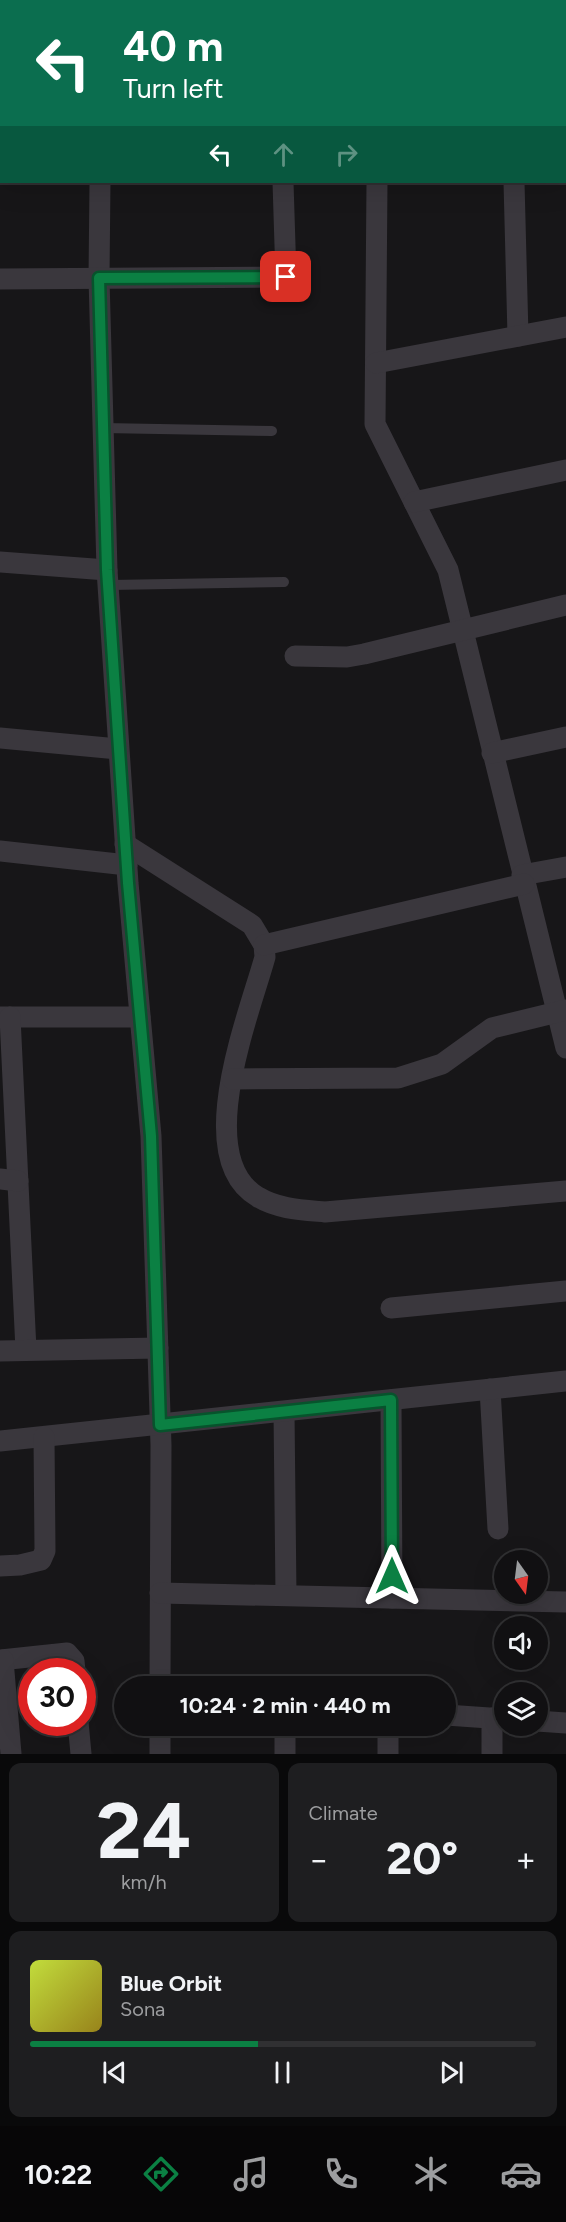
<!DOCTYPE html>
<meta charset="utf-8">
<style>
:root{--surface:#111012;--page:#1e1e20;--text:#f1f3f6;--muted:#9c9d9f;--line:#303032;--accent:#0b8043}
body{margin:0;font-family:Figtree,sans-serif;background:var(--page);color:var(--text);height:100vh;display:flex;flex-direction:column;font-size:22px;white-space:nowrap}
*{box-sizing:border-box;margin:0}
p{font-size:20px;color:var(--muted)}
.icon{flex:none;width:33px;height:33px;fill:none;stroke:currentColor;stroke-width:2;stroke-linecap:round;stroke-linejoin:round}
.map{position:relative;height:1754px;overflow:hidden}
.sheet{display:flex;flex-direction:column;gap:9px;padding:9px;background:#09090a;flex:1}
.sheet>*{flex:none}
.hud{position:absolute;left:0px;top:0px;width:567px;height:183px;box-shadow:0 6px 24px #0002,0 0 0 2px var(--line);background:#0b6e4f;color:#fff;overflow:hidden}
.needle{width:39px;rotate:166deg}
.buttons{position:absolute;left:494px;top:1550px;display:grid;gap:12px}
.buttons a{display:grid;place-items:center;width:54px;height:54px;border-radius:50%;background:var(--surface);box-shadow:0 6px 24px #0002,0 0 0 2px var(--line);font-size:30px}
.speed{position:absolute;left:18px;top:1658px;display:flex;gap:12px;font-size:30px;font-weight:700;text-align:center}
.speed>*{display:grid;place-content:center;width:78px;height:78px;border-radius:50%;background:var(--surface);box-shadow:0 6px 24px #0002,0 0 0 2px var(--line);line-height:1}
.speed .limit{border:9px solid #d22;background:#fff;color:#111}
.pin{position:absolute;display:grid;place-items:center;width:51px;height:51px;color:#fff;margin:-26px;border-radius:12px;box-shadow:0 3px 9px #0006}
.me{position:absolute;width:66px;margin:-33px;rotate:0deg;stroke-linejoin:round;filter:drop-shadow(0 0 4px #0008)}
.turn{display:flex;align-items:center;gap:21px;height:126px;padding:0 24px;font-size:27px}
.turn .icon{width:78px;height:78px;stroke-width:2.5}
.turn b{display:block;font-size:42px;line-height:51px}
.lanes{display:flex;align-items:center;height:57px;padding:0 24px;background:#0003;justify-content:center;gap:30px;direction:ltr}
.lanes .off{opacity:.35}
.big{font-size:45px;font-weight:700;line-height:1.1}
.sheet .tile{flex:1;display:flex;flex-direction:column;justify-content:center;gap:9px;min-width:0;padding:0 21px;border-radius:12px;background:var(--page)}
.sheet .dial{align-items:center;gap:0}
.dial b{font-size:78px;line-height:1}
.song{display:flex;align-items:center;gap:18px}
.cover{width:72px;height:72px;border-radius:9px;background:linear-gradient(135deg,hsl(70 70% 55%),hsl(50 70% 35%))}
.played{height:6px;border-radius:3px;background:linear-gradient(90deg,var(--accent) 45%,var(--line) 45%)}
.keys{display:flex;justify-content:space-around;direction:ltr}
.heat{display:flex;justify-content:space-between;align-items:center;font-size:33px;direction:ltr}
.sheet .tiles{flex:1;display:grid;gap:9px;grid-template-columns:1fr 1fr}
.tile:last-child{grid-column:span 2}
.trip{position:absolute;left:114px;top:1676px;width:342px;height:60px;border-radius:30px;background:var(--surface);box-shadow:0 6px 24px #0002,0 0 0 2px var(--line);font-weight:700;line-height:60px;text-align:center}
.menu{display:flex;height:96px;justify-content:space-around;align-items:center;background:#070607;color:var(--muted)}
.menu .icon{width:42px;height:42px}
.menu .on{color:var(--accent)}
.menu b{font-size:27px;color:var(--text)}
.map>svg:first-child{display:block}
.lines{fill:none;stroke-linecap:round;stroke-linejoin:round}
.lane{stroke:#3a373d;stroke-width:10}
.street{stroke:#3a373d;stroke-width:21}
.route-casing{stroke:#07532c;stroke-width:15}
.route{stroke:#0b8043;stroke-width:10}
</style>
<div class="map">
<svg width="566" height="1754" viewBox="0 0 566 1754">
<rect width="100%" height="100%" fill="#171618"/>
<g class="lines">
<g class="lane">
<polyline points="103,428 272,431"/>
<polyline points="110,585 284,582"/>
</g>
<g class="street">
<polyline points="279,0 279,2"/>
<polyline points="377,0 377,2"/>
<polyline points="101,2 101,0"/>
<polyline points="512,2 512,0"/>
<polyline points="100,182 99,278 107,570 128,883 151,1136 161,1445 160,1686"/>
<polyline points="377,182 375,424 448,570 566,1048"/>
<polyline points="514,182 518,336"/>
<polyline points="0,279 286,277 283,182"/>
<polyline points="376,363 566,327"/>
<polyline points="414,502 566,470"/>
<polyline points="0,562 107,570"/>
<polyline points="295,656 347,657 364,654 566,605"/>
<polyline points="0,738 118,749"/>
<polyline points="492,753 566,737"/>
<path d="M125 844 252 925 264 945 265 957C249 1015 191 1158 258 1197 277 1209 303 1210 325 1212L566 1191"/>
<polyline points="0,851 127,865"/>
<polyline points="522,875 566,867"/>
<polyline points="264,945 524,884"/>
<polyline points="0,1017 140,1017"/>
<polyline points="10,1017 26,1350"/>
<polyline points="232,1079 398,1078 442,1064 492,1028 566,1010"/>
<polyline points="0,1179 18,1181"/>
<polyline points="391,1308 566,1291"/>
<polyline points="0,1351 158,1348"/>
<polyline points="490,1389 498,1529"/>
<polyline points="391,1400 392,1598"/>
<polyline points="284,1412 286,1595"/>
<polyline points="0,1441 566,1381"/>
<polyline points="0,1566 20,1565 41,1560 45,1551 44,1437"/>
<polyline points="160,1593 566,1602"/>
<polyline points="0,1660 67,1653 74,1661 75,1671"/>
<polyline points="3,1660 11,1754"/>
<polyline points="446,1715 504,1719"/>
<polyline points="492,1718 492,1754"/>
<polyline points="537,1721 566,1723"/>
<polyline points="78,1722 81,1754"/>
<polyline points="285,1725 285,1754"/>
<polyline points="388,1725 388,1754"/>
<polyline points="160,1754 160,1725"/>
</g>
</g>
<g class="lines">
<defs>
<polyline id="route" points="286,277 99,278 107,570 128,883 151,1136 160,1425 391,1400 392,1576"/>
</defs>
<use href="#route" class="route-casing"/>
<use href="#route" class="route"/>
</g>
</svg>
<div class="buttons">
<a><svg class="needle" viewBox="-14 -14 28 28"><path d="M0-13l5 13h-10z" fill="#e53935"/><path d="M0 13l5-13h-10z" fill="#9c9d9f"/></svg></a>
<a><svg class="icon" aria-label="sound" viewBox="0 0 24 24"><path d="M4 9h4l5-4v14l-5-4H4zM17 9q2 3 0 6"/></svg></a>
<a><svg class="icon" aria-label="layers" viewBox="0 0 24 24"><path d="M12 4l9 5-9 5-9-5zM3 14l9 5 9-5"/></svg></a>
</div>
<div class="speed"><div class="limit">30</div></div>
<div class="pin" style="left:286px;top:277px;background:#d93025"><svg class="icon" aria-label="arrive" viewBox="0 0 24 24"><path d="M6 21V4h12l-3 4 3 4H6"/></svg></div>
<svg class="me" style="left:392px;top:1576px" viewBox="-20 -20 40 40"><path d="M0-17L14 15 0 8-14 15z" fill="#0b8043" stroke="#fff" stroke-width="4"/></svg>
<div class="trip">10:24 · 2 min · 440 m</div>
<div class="hud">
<div class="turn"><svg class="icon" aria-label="left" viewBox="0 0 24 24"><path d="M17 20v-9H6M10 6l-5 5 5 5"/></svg><div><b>40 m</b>Turn left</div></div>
<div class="lanes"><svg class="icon" aria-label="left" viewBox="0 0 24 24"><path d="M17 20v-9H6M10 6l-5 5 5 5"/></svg><svg class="icon off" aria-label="ahead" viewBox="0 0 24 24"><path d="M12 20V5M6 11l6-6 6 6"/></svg><svg class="icon off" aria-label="right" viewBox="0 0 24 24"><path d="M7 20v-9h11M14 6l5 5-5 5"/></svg></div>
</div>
</div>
<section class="sheet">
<div class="tiles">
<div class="tile dial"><b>24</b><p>km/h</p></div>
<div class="tile"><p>Climate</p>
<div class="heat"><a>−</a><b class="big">20°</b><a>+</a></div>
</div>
<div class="tile">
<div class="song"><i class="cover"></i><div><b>Blue Orbit</b><p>Sona</p></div></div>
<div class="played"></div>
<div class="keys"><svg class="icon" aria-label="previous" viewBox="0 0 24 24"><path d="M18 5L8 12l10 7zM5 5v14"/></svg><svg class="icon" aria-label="pause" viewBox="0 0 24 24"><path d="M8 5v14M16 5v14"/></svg><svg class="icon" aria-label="next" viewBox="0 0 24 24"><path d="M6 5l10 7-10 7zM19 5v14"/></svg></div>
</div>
</div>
</section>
<nav class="menu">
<b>10:22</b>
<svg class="icon on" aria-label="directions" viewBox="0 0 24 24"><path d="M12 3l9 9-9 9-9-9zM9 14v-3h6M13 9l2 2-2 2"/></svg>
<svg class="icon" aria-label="music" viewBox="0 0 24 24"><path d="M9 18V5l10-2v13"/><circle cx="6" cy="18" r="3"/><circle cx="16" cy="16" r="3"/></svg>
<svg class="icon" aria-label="phone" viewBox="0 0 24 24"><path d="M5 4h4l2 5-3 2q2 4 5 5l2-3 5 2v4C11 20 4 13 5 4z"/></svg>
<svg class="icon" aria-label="climate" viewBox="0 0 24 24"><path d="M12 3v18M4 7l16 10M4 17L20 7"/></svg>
<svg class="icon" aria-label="car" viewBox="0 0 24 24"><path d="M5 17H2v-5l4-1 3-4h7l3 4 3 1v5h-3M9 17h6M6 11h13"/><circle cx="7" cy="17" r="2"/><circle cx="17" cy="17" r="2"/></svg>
</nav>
